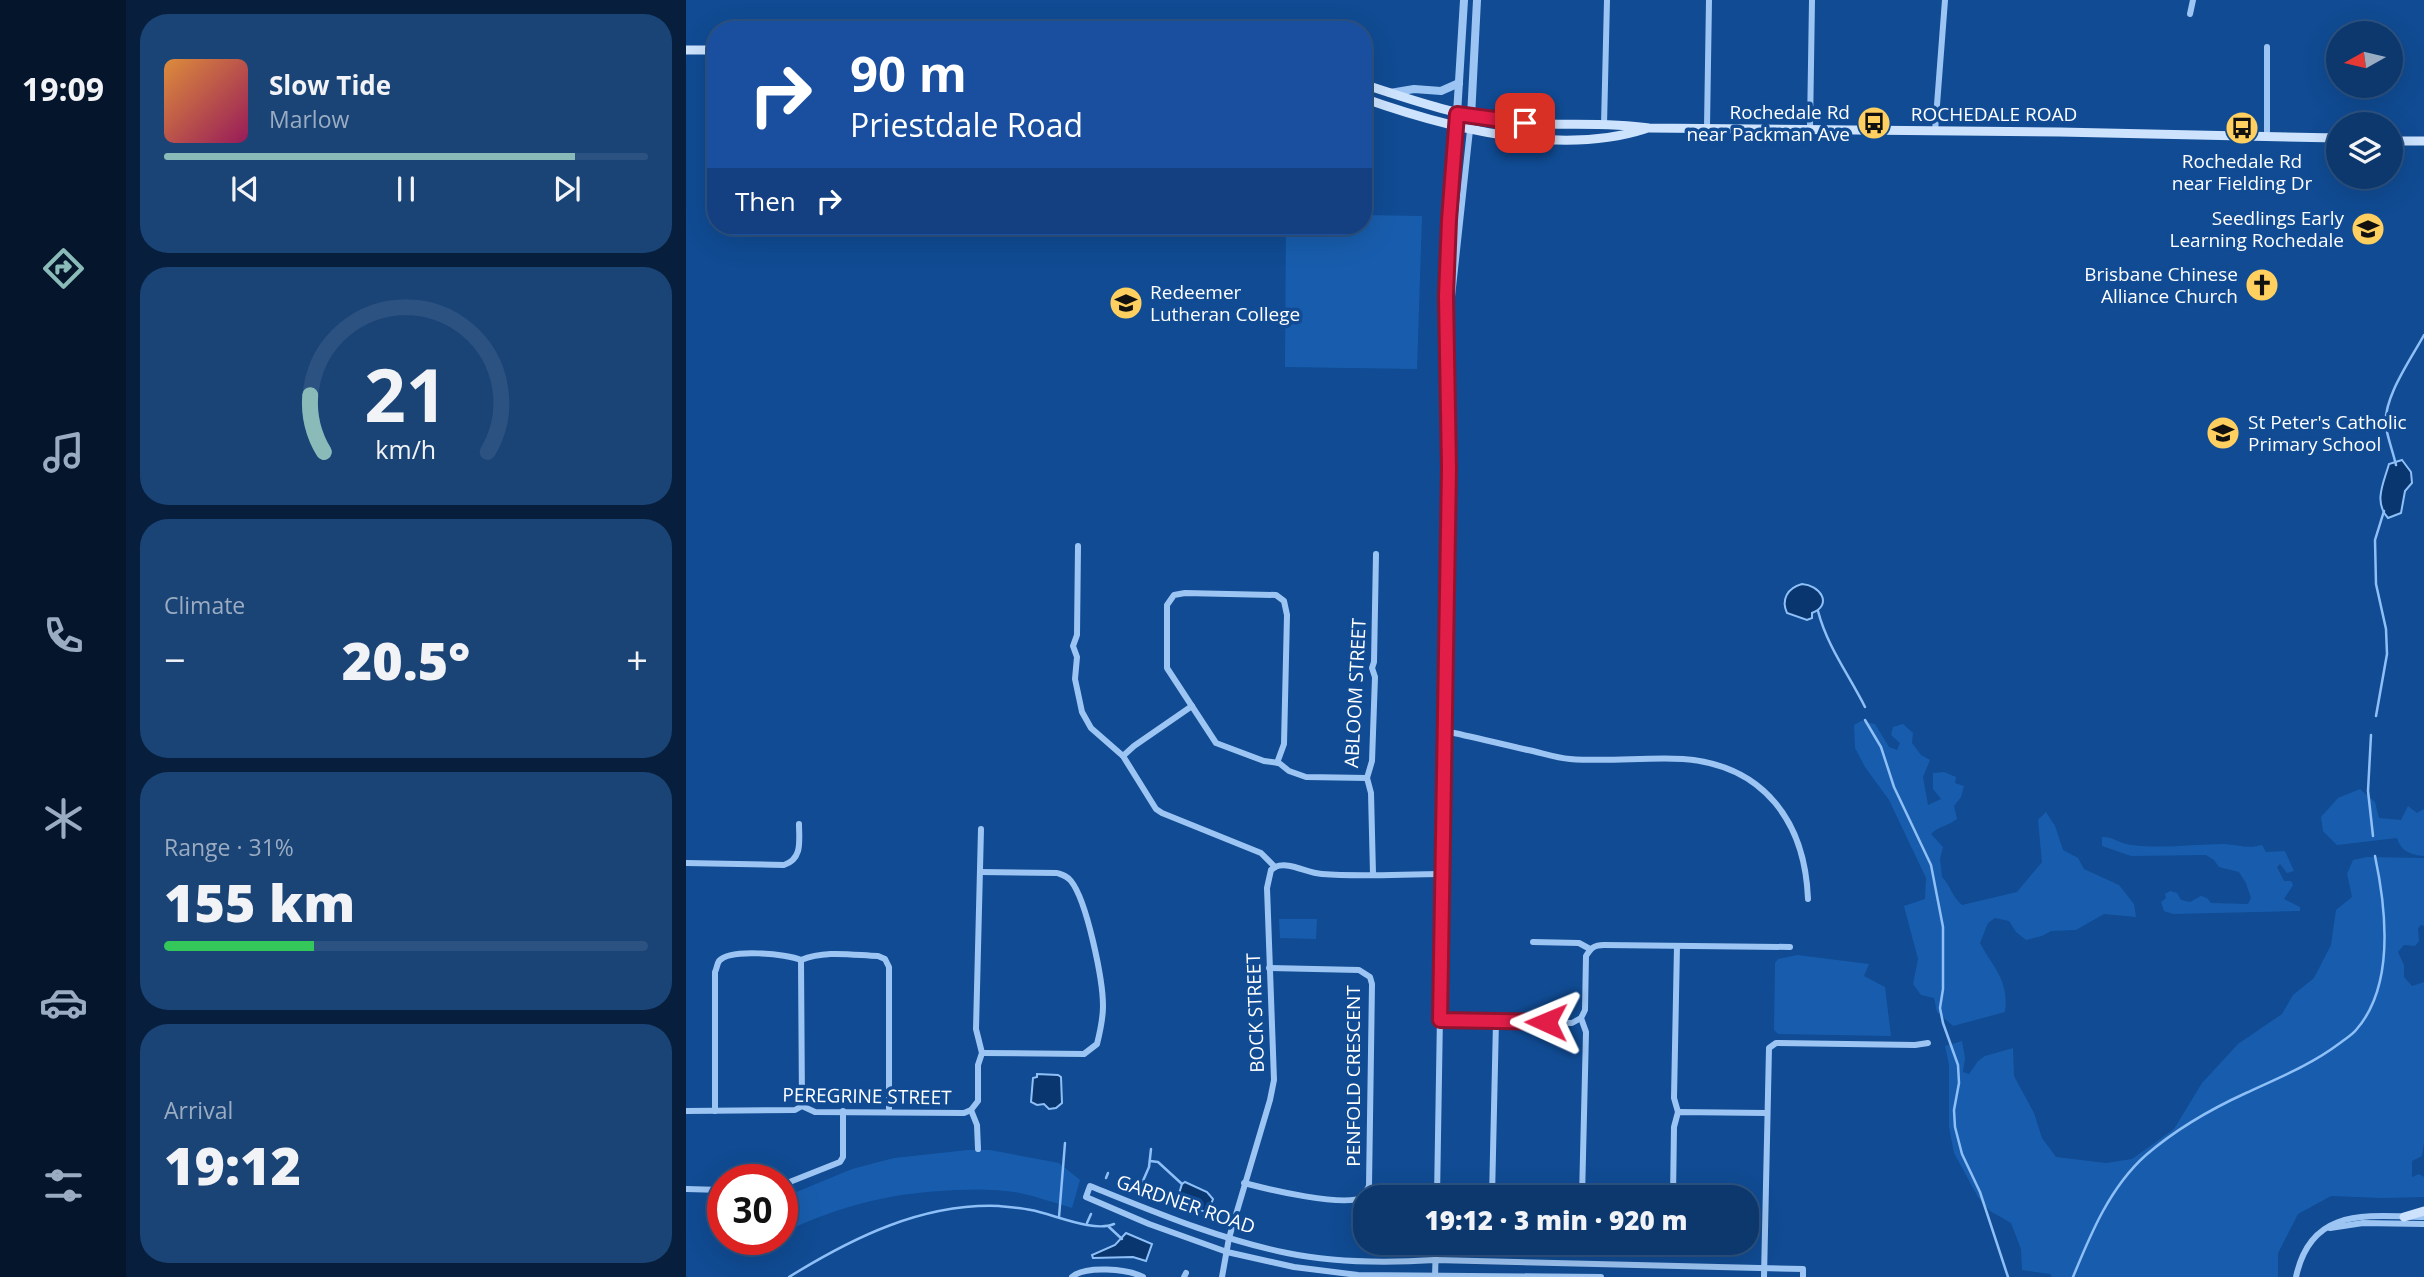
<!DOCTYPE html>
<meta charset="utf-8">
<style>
:root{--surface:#0c386e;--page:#1a4376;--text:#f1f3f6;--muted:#9aacc2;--line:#2c5281;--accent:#8bbbb9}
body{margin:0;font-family:"Open Sans",sans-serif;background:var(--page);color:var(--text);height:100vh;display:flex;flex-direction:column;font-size:26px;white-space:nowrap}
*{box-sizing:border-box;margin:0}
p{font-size:23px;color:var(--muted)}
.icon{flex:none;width:38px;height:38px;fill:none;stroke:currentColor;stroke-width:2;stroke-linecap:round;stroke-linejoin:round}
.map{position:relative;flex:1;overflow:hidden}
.sheet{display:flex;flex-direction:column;gap:14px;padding:14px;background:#071f3c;width:560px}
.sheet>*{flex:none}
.top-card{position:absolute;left:21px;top:21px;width:665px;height:214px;border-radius:28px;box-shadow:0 7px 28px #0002,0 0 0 2px var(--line);background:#1a4fa0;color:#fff;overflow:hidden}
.needle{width:46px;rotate:262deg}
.fabs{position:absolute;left:1640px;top:21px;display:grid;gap:14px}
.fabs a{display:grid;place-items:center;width:77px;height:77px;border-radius:50%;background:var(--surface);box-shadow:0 7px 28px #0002,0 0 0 2px var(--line);font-size:35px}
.speed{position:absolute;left:21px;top:1164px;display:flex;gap:14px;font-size:35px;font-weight:700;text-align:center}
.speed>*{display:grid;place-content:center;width:91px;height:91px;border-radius:50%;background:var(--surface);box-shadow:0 7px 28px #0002,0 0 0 2px var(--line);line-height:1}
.speed .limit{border:10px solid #d22;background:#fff;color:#111}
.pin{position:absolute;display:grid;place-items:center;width:60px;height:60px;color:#fff;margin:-30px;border-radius:14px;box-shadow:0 4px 10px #0006}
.me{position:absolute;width:77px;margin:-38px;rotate:271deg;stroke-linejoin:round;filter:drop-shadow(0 0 5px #0008)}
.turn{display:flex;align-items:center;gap:24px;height:147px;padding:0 28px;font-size:32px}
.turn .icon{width:91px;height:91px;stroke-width:2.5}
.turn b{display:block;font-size:49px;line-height:60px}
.then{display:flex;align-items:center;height:66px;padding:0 28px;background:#0003;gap:14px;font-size:26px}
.big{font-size:52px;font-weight:800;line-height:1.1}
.sheet .widget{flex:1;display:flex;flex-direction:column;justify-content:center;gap:10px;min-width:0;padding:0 24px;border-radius:28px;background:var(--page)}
.sheet .dial{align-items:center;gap:0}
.dial svg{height:182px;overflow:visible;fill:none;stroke:var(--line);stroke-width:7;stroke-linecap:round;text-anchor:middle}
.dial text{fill:var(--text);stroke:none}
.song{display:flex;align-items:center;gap:21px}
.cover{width:84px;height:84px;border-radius:10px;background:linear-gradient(135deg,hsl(30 70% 55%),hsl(330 70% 35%))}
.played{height:7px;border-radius:4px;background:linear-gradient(90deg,var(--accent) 85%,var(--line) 85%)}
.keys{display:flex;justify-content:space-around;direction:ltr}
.heat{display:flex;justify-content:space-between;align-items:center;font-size:38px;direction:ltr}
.charge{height:10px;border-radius:5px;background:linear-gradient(90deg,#34c759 31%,var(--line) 0)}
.trip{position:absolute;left:667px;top:1185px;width:406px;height:70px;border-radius:28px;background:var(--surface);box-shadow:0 7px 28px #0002,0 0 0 2px var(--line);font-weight:800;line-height:70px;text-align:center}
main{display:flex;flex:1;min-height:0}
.dock{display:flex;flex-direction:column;width:126px;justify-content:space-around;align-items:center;background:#05162c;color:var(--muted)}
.dock .icon{width:49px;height:49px}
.dock .selected{color:var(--accent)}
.dock b{font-size:32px;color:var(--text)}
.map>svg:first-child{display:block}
.green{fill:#185dad}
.water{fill:#0a366f;stroke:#8ec0f7;stroke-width:2}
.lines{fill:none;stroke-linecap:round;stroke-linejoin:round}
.stream{stroke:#8ec0f7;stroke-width:2.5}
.minor{stroke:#9dc5f3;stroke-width:6}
.tertiary{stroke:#9dc5f3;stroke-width:8}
.secondary{stroke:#cce2fd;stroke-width:9}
.route-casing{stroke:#92132f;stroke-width:18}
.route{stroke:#e11d48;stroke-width:12}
.labels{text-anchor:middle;stroke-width:7;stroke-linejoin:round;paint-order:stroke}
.poi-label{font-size:19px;fill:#fff;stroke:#104b93;text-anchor:end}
.street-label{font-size:19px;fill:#fff;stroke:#104b93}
</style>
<main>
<nav class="dock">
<b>19:09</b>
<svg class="icon selected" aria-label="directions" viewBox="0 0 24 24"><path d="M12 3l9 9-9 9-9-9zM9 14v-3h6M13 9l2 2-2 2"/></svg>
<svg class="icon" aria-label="music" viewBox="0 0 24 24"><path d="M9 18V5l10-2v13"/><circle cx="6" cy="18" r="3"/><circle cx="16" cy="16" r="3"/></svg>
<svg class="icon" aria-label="phone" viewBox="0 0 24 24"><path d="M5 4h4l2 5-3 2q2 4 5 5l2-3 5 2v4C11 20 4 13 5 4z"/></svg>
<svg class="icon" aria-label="climate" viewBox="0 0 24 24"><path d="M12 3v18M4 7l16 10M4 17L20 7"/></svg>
<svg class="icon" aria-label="car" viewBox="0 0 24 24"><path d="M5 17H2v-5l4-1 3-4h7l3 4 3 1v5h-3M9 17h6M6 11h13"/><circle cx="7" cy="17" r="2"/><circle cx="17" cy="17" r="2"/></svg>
<svg class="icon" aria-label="filters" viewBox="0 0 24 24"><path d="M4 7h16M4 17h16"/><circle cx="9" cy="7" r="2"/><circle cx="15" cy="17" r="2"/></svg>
</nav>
<section class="sheet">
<div class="widget">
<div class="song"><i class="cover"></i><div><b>Slow Tide</b><p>Marlow</p></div></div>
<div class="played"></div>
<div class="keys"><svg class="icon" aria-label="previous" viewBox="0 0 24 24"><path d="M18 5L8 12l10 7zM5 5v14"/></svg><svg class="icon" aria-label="pause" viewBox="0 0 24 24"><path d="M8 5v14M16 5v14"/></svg><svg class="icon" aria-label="next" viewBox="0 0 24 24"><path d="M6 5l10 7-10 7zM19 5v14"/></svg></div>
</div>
<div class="widget dial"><svg viewBox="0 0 100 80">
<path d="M14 69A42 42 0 1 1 86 69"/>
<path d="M14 69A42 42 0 0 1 8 44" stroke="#8bbbb9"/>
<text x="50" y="56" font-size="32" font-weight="700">21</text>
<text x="50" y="72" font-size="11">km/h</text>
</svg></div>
<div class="widget"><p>Climate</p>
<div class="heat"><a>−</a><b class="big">20.5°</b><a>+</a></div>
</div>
<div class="widget"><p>Range · 31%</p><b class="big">155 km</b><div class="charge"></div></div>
<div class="widget"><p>Arrival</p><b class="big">19:12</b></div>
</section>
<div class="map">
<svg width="1738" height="1277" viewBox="0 0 1738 1277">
<rect width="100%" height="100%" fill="#104b93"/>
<g class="green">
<polygon points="677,215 736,216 731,369 599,367 600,226 677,226"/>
<path d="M1175 721 1189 724 1203 747 1211 750 1214 743 1205 735 1207 727 1217 724 1227 733 1226 743 1235 755 1244 760 1237 777 1242 805 1255 799 1247 789V773L1258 772 1270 777 1269 783 1278 786 1275 797 1268 806 1271 819C1262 826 1253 826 1245 834L1257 847 1254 859 1256 877C1265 886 1266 897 1276 905L1331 892 1356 862 1352 820 1360 812 1369 826 1377 850 1392 858 1398 869 1433 885 1448 904 1450 917 1418 914 1390 930 1365 931 1356 936 1340 940 1330 932 1323 921 1309 918 1302 923 1294 943C1308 969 1323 980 1319 1012L1267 1026 1251 1012 1248 998 1235 995 1227 984 1232 959 1218 906 1239 899 1240 878 1203 800 1179 767 1169 748 1168 725Z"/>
<path d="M1674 789 1689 802 1693 818 1715 820 1722 806 1731 813 1738 809V856C1724 855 1715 851 1711 838L1651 845 1637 831 1635 817 1652 798Z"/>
<path d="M1416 837C1429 837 1433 844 1446 845 1477 849 1508 844 1538 844 1552 845 1563 849 1576 845L1580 852 1599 851 1608 871 1601 873 1594 864 1591 867 1598 881H1605L1607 885 1598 899 1614 907V911L1487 914 1478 911 1475 902 1480 898 1479 894 1484 891 1491 893 1495 900 1504 902 1515 896 1521 898 1525 903 1562 904 1565 898 1560 883 1553 872 1533 867 1528 860 1520 855 1445 856 1416 846Z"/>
<polygon points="1681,857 1738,858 1738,926 1735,925 1732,928 1733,941 1729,946 1718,945 1712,952 1718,965 1718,977 1726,986 1738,982 1738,1143 1736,1156 1726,1161 1726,1177 1733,1174 1738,1177 1738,1197 1696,1198 1645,1196 1612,1214 1592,1253 1592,1277 1366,1277 1364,1274 1336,1270 1335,1249 1325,1223 1304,1211 1292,1197 1268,1153 1263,1127 1263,1065 1259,1046 1276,1041 1279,1058 1277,1072 1283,1074 1292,1061 1299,1056 1327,1048 1328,1076 1348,1113 1356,1138 1370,1157 1420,1163 1446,1159 1488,1129 1516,1083 1552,1044 1596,1014 1607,995 1628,978 1645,945 1650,910 1666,897 1661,874 1667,860"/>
<polygon points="593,919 631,919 630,939 594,938"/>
<polygon points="1111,955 1183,964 1178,976 1199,987 1205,1036 1092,1034 1088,1030 1089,963 1092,959"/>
<path d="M282 1150H304L373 1163 394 1180 386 1208C369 1203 352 1197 334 1193 314 1189 290 1189 269 1190 208 1193 163 1203 107 1228L96 1221V1198L166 1169 208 1158Z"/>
</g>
<g class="water">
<path d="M1716 460 1725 472 1726 483 1719 491 1715 513 1702 518C1687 502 1698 482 1703 464Z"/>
<path d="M1116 584C1133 585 1148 604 1126 613V618L1121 620 1101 613C1095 600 1101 588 1116 584Z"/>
<polygon points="351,1074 372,1075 375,1077 376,1103 370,1108 363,1109 358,1104 351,1105 345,1102 347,1078 351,1077"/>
<polygon points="499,1182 521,1192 527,1199 523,1210 520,1212 493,1203 491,1200 496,1184"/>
<polygon points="440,1233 466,1244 460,1261 447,1257 407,1258 406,1255 429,1245"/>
</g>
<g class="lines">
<g class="stream">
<path d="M1710 465C1707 452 1702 439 1700 427 1696 399 1725 359 1738 335"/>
<path d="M1132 611C1141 646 1163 675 1179 707"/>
<polyline points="1690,716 1701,654 1700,629 1690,584 1689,540 1698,511"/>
<polyline points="1179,720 1195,747 1208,787 1245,865 1257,927 1257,989 1254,1008 1257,1023 1272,1065 1273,1083 1268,1110 1269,1127 1276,1154 1294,1192 1322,1277"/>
<polyline points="1685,735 1682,791 1687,836"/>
<polyline points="464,1161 472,1162 496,1184"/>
<polyline points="420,1178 422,1173"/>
<polyline points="453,1190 463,1167 465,1149"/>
<polyline points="373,1217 379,1143"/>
<polyline points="401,1223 405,1214"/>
<polyline points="423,1227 436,1239"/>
<path d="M103 1277C166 1238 236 1203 313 1206 323 1207 335 1208 345 1210 367 1214 408 1233 428 1224"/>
<path d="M1387 1277C1405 1233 1424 1187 1460 1155 1489 1130 1525 1109 1560 1093 1592 1078 1625 1065 1654 1043 1659 1039 1666 1035 1670 1030 1709 986 1700 908 1689 856"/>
</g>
<g class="minor">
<polyline points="1504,14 1507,0"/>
<polyline points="1581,47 1581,135"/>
<polyline points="918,125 921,0"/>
<polyline points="1021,127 1023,0"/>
<polyline points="1124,128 1126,0"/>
<polyline points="1249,131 1259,0"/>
<polyline points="764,315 784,130"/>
<polyline points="392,546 391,635 387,646 391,657 389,679 396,712 405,728 437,756 470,809 476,813 575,853 589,867"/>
<path d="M759 731C787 737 815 744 842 750 856 753 870 758 884 759 922 762 960 757 997 759 1078 765 1119 822 1122 899"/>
<polyline points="437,756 448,746 506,706"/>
<polyline points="591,763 598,744 601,615 598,601 590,595 499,593 488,595 481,605 481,668 530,743 578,761 593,763 603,771 620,777 681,778"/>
<path d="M0 863 98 865C117 859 113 840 113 824"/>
<path d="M589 867C603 861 620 873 636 874 675 877 717 874 756 874"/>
<path d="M294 872 371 873C377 875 381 876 385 881 401 901 417 980 417 1006 417 1019 414 1032 411 1044L398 1054 296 1053"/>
<polyline points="687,874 685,793 681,778 686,761 689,677 686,668 688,662 690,554"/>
<polyline points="847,942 893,943 904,949"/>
<polyline points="991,946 988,1098 992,1112"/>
<polyline points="115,960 116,1106"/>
<polyline points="754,1020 886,1023 895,1018"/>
<polyline points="285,1110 291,1125 292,1149"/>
<polyline points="0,1111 109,1110 116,1106 129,1112 278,1113 285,1110 292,1101 292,1065 296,1053 290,1029 295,829"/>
<path d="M29 1111V972C31 968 31 964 33 961 44 948 101 954 115 960 139 950 166 955 192 956L199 959 203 967V1111"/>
<path d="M558 1183C581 1189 659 1208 677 1197L683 1186 686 984 684 977 673 970 583 968"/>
<polyline points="96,1185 154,1162 157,1157 157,1111"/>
<polyline points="0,1189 37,1190"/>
<polyline points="751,1197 763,469 760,296 763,220 771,128"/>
<polyline points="806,1197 810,1021"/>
<path d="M896 1197 900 1032 895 1018 899 1010 900 956C905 948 908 945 918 945L1104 947"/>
<polyline points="987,1197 988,1127 992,1112 1080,1113"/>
<polyline points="1644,1228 1677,1223 1738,1224"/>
<path d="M386 1277C399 1265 442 1269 457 1277"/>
<polyline points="498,1277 500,1273"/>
<polyline points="536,1277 543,1238 584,1100 588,1080 581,888 585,870 589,867"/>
<polyline points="749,1277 750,1242"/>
<path d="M915 1277 672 1275 608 1267 541 1252 463 1224 400 1197 404 1186C469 1212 532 1239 601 1253 649 1263 701 1263 749 1260L1117 1269V1277"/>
<polyline points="1078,1277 1083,1048 1090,1043 1229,1045 1242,1043"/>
<path d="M1610 1277C1625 1206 1682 1216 1738 1217"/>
</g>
<g class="tertiary">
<polyline points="704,93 728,89 755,91 773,83"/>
<polyline points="771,114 778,0"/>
<polyline points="785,117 791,0"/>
</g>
<g class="secondary">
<polyline points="0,50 30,50"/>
<path d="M677 84C726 100 772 116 823 122 870 127 917 121 963 128L1374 132 1652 138"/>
<path d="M677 98C761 128 872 157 959 129"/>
<polyline points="1704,141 1738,141"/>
<polyline points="1718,1217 1738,1211"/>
</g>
</g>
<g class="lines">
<defs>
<polyline id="route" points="839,123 771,114 763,220 760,296 763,469 754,1020 860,1022"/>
</defs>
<use href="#route" class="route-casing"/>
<use href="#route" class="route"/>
</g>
<defs>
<symbol id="bus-disc" viewBox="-11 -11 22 22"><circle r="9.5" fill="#ffcf5f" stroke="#104b93"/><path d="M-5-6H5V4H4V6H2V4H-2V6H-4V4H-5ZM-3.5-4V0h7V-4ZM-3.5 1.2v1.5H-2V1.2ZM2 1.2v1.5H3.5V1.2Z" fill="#111"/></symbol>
<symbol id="school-disc" viewBox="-11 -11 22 22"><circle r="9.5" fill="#ffcf5f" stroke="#104b93"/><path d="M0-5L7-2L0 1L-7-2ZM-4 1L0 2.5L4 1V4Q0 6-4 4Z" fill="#111"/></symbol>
<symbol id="church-disc" viewBox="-11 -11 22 22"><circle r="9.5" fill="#ffcf5f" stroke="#104b93"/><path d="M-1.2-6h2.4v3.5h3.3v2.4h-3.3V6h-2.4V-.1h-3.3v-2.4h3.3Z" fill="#111"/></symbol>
</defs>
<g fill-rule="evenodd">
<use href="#bus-disc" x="1169" y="104" width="38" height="38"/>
<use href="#bus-disc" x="1537" y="109" width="38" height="38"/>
<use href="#school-disc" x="1663" y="210" width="38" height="38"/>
<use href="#church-disc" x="1557" y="266" width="38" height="38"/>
<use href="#school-disc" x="421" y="284" width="38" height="38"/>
<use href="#school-disc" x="1518" y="414" width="38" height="38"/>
</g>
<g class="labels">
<g class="poi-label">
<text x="1164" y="119">Rochedale Rd<tspan x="1164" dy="22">near Packman Ave</tspan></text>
<text x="1556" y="168" text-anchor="middle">Rochedale Rd<tspan x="1556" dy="22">near Fielding Dr</tspan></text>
<text x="1658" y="225">Seedlings Early<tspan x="1658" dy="22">Learning Rochedale</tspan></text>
<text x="1552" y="281">Brisbane Chinese<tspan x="1552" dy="22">Alliance Church</tspan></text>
<text x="464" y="299" text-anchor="start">Redeemer<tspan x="464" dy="22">Lutheran College</tspan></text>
<text x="1562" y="429" text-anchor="start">St Peter's Catholic<tspan x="1562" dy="22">Primary School</tspan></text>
</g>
<g class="street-label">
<text x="1308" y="121">ROCHEDALE ROAD</text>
<text transform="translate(669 693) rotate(-87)" y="7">ABLOOM STREET</text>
<text transform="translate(569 1013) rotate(-92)" y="7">BOCK STREET</text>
<text transform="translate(667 1076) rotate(-90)" y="7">PENFOLD CRESCENT</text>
<text transform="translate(181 1096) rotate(1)" y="7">PEREGRINE STREET</text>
<text transform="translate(500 1204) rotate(19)" y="7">GARDNER ROAD</text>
</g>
</g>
</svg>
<div class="fabs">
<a><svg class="needle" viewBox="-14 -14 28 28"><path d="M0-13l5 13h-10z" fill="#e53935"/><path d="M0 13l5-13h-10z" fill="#9aacc2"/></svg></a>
<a><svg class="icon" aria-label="layers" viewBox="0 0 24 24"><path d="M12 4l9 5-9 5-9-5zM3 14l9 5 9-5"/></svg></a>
</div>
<div class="speed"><div class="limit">30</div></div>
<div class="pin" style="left:839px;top:123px;background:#d93025"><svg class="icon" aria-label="arrive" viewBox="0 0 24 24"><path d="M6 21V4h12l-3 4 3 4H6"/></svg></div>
<svg class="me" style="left:860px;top:1022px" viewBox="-20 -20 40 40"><path d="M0-17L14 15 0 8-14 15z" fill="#e11d48" stroke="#fff" stroke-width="4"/></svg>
<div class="trip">19:12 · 3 min · 920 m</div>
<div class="top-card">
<div class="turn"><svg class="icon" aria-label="right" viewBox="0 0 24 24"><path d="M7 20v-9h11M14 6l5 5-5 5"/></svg><div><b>90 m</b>Priestdale Road</div></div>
<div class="then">Then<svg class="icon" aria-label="right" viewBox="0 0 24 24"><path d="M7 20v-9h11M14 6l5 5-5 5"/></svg></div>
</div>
</div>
</main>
